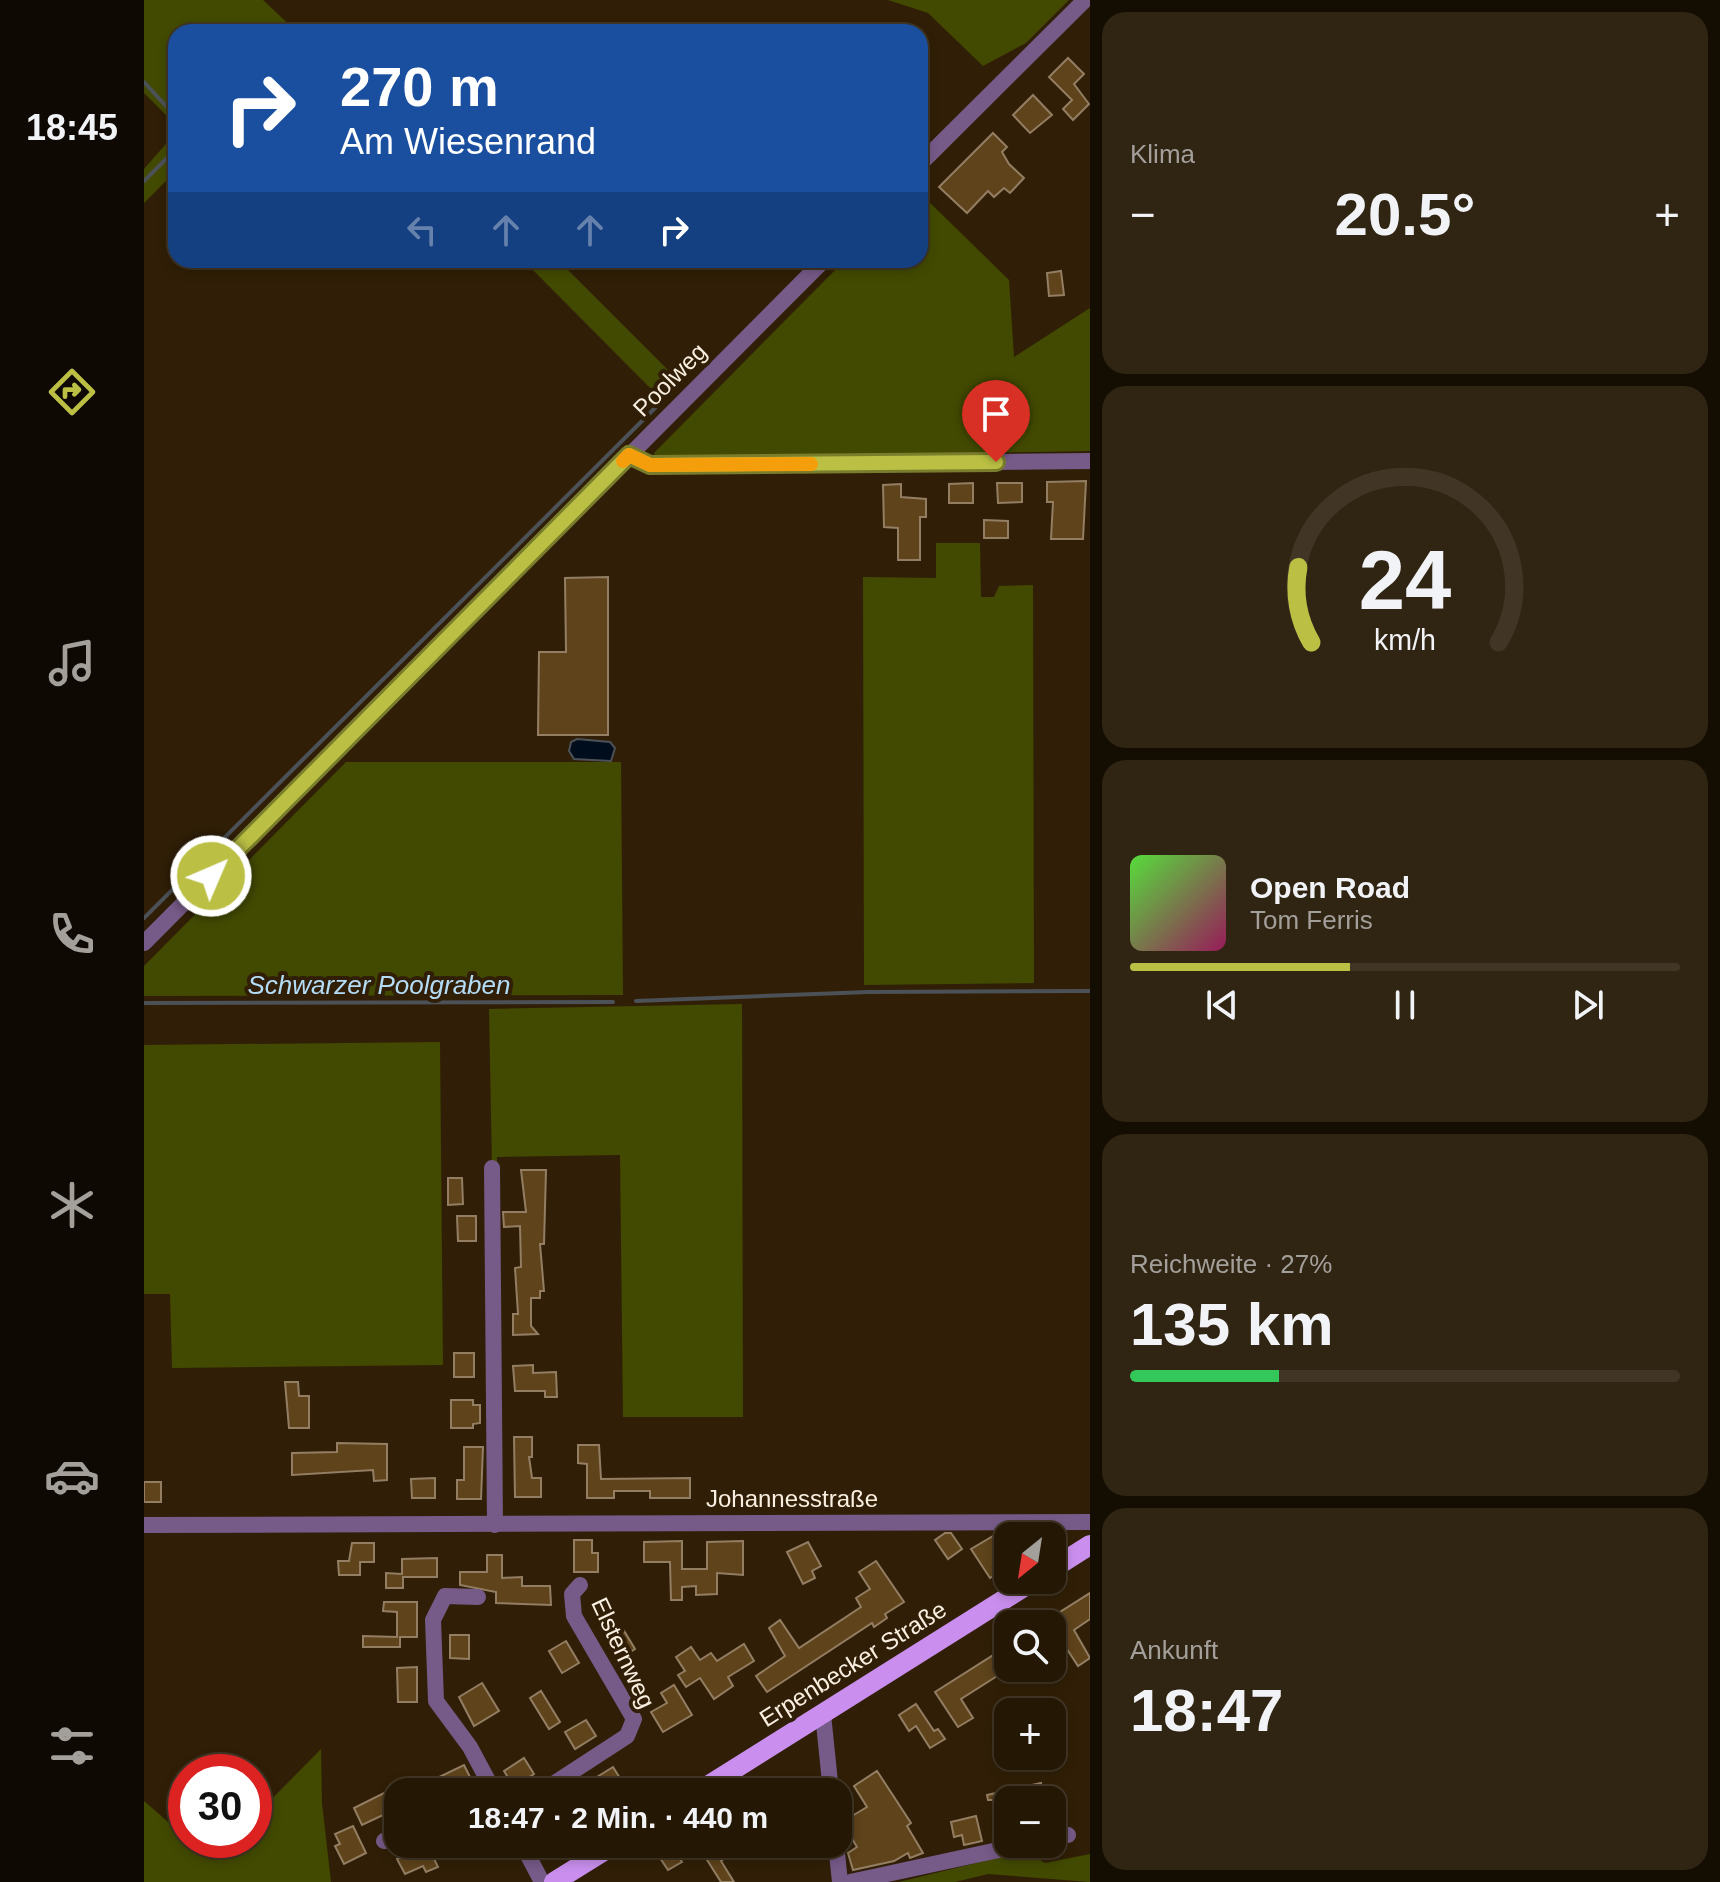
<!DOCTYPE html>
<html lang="de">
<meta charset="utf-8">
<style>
:root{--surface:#241704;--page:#302413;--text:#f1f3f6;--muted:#a39f9a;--line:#413626;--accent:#bbc044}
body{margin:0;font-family:Helvetica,sans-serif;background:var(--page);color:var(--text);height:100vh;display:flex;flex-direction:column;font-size:30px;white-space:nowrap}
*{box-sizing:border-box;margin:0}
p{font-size:26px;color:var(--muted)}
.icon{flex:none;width:44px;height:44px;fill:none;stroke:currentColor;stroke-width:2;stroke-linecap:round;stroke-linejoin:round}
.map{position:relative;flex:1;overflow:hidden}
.panel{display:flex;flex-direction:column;gap:12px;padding:12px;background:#140d02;width:630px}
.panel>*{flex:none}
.banner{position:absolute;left:24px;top:24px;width:760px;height:244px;border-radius:24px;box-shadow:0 4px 12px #0003,0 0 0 2px var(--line);background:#1a4fa0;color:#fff;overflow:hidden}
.needle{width:52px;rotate:210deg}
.fabs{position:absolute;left:850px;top:1522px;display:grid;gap:16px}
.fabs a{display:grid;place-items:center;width:72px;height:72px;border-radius:16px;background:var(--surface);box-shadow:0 4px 12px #0003,0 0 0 2px var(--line);font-size:40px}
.speed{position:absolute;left:24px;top:1754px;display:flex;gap:16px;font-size:40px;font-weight:700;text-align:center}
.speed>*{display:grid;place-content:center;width:104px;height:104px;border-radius:50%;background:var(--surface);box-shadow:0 4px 12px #0003,0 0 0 2px var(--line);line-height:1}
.speed .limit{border:12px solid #d22;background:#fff;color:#111}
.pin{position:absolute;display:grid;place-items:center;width:68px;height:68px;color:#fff;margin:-82px -34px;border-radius:50% 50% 50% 0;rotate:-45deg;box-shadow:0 0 8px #0007}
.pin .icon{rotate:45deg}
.me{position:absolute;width:88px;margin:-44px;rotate:45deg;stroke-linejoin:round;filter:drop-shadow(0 0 6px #0008)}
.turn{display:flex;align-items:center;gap:28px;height:168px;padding:0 40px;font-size:36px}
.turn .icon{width:104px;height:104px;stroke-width:2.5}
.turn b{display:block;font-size:56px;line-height:68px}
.lanes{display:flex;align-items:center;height:76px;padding:0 40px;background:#0003;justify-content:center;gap:40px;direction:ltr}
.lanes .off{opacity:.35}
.big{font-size:60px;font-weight:800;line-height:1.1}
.panel .widget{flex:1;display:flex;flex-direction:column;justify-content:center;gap:12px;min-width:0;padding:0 28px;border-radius:24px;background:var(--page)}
.panel .dial{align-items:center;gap:0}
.dial svg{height:208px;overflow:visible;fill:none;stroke:var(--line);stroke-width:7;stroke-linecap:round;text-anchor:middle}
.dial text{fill:var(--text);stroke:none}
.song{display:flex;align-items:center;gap:24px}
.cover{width:96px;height:96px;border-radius:12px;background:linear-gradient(135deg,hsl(110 70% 55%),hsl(330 70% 35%))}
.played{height:8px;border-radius:4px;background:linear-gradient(90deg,var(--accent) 40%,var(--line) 40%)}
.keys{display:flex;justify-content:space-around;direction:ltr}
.heat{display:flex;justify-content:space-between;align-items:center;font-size:44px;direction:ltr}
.charge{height:12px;border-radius:6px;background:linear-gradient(90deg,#34c759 27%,var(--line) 0)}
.trip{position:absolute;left:240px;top:1778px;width:468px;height:80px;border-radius:24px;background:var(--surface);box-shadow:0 4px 12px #0003,0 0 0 2px var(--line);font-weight:800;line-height:80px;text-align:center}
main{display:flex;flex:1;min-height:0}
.menu{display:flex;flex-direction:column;width:144px;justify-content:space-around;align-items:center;background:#0e0902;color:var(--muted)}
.menu .icon{width:56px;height:56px}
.menu .selected{color:var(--accent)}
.menu b{font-size:36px;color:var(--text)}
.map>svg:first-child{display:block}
.green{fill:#424a01}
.water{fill:#000d1c;stroke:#4b5157;stroke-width:2}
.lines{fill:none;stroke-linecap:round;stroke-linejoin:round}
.stream{stroke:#4b5157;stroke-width:4}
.building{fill:#5e431b;stroke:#937e63;stroke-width:2}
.minor{stroke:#765a88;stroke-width:16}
.major{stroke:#ca8fee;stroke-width:20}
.route-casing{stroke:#7a7d2c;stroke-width:20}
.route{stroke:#bbc044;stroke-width:14}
.slow{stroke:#f59e0b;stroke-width:14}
.labels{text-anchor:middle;stroke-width:8;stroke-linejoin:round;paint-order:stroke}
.street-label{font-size:24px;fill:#faefe0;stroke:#301f06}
.water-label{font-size:26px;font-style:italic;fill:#b4dcf7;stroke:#301f06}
</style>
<main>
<nav class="menu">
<b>18:45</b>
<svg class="icon selected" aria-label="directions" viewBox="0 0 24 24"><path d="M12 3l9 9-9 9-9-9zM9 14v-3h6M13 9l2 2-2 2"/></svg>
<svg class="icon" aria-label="music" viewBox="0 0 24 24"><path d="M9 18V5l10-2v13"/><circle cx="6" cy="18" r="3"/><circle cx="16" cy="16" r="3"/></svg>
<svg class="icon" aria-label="phone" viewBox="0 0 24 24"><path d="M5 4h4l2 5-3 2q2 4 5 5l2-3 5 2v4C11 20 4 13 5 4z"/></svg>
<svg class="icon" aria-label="climate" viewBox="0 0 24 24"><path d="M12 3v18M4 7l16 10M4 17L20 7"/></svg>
<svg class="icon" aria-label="car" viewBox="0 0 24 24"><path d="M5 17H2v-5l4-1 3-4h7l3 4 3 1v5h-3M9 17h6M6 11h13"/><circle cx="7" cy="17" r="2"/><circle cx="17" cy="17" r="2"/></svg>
<svg class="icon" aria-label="filters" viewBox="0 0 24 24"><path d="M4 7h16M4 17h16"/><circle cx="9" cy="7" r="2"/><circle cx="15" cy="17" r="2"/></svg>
</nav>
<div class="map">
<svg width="946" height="1882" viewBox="0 0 946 1882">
<rect width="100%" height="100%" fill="#301f06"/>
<g class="green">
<polygon points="0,0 119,0 153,32 32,32 32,171 0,203 0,169 28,137 23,116 0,93"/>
<polygon points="744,0 925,0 882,43 839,66 784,13"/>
<polygon points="776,193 865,280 870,357 946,308 946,451 512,459 510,453 701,260 776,260"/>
<polygon points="379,260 414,260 533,379 515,397"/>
<polygon points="792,543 836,543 837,597 850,597 855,586 889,585 890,983 720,985 719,577 792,578"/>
<polygon points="202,762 477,762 479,995 0,996 0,966"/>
<polygon points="598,1004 599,1417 479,1417 476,1155 353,1157 353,1168 348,1168 345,1009"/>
<polygon points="296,1042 299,1365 28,1368 26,1294 0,1294 0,1045"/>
<polygon points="177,1749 178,1803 187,1882 0,1882 0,1801 68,1860 87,1840 110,1840 110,1817"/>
<polygon points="881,1851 901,1863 946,1854 946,1882 844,1874 811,1882 755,1882"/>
</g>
<polygon class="water" points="433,739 466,742 471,748 467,761 430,759 425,751 427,742"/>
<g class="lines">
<g class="stream">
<polyline points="0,82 32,117"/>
<polyline points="0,181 32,149"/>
<polyline points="0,918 511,408"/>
<polyline points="492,1001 724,992 946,991"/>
<polyline points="0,1003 469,1002"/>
</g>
</g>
<g class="building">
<polygon points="924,58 940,74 930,84 945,104 929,120 919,109 928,100 905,77"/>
<polygon points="889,95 908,115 886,133 869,115"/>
<polygon points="849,133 863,147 858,152 865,164 880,178 866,193 860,188 850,197 844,191 823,213 795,187"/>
<polygon points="917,271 920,295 905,296 903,273"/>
<polygon points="942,481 939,539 907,539 909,502 903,502 903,482"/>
<polygon points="829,483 829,503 805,503 805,484"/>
<polygon points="853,483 878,483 878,502 854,503"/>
<polygon points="757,484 757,497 782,499 782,517 776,517 776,560 754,560 754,528 740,527 739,485"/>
<polygon points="840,520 864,521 864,538 840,538"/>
<polygon points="464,577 464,735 394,735 395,652 422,652 421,578"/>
<polygon points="377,1170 402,1170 400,1244 396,1244 400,1291 396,1291 396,1298 387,1298 387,1326 394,1334 369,1335 369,1314 374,1314 371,1268 377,1267 376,1226 360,1227 359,1212 382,1212"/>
<polygon points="304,1178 318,1178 319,1204 304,1205"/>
<polygon points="313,1216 332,1216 332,1241 314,1241"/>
<rect x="310" y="1353" width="20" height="24"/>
<polygon points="389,1365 389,1373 412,1372 413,1397 401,1397 401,1391 371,1391 369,1366"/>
<polygon points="141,1382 154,1382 155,1396 165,1396 165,1428 145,1428"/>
<polygon points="307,1400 329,1400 329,1405 336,1405 336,1423 329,1424 329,1428 307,1428"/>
<polygon points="370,1437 388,1437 388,1457 385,1457 388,1478 397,1478 397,1497 371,1497"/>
<polygon points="193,1443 243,1444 243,1480 230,1481 229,1470 148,1475 148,1453 193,1452"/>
<polygon points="434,1445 455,1445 457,1479 546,1478 546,1498 506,1498 506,1491 470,1491 470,1498 443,1498 443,1464 434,1463"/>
<polygon points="320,1447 339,1447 337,1499 313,1499 313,1480 320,1480"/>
<polygon points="291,1478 291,1498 268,1498 267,1479"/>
<rect x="0" y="1482" width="17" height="20"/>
<polygon points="801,1533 807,1533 818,1549 804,1559 791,1540"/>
<polygon points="854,1533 865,1536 857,1546 864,1557 864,1567 846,1578 827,1549"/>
<polygon points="430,1540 448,1540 448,1553 454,1553 454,1572 430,1572"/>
<polygon points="538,1541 538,1569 563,1569 563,1542 599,1541 599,1575 573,1573 573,1594 552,1595 552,1586 538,1587 538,1600 527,1600 526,1562 500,1562 500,1542"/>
<polygon points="664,1542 677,1566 668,1571 671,1578 659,1584 643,1552"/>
<polygon points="208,1543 230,1543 230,1562 216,1562 216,1575 195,1575 194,1561 205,1561"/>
<polygon points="343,1555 358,1555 358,1578 378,1577 378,1586 406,1586 407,1605 352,1603 352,1592 316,1585 316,1572 343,1572"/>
<polygon points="293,1558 293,1577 259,1577 259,1588 242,1588 242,1573 258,1574 258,1559"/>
<polygon points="732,1561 760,1602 741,1614 743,1618 730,1627 728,1623 623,1692 612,1676 641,1656 625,1628 636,1620 655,1648 717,1607 712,1598 726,1589 715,1572"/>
<polygon points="946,1593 946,1619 930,1630 946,1658 934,1666 921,1646 908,1654 908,1617"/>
<polygon points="240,1602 273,1602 273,1637 256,1637 256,1647 219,1647 219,1636 253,1637 253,1612 239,1611"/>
<polygon points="479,1629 491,1649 475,1659 463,1639"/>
<polygon points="306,1635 325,1635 325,1659 306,1658"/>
<polygon points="422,1641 435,1663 418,1673 405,1651"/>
<polygon points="600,1644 610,1661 584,1677 589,1686 570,1699 556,1678 542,1687 534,1675 541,1671 532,1657 547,1647 556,1660 567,1653 573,1661"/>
<polygon points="851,1654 861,1671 817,1699 829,1718 814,1727 791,1692"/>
<polygon points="273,1667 273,1702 254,1702 253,1668"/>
<polygon points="338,1683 355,1711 330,1726 315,1697"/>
<polygon points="530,1685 548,1715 519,1732 507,1712 523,1703 517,1693"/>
<polygon points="397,1691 416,1722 405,1729 386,1698"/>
<polygon points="772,1704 790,1731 794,1729 801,1739 786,1748 772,1726 765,1731 755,1715"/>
<polygon points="442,1720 452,1736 431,1749 421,1732"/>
<polygon points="380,1758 390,1774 370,1787 360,1771"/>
<polygon points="320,1765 329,1783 310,1792 264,1792"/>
<polygon points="469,1767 479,1783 465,1792 455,1792 448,1780"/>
<polygon points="733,1771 767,1823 763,1826 779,1853 766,1858 764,1853 750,1861 709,1870 704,1853 713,1847 698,1822 723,1807 710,1786"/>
<polygon points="897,1783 901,1800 844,1800 843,1795"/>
<polygon points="254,1786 254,1808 218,1825 210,1808"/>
<polygon points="832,1816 838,1841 820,1845 818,1835 810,1837 807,1822"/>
<polygon points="209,1826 222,1853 200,1864 191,1846 196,1844 191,1834"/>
<polygon points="283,1844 294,1867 282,1872 279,1866 261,1874 253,1859"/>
<polygon points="526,1844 538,1862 524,1870 512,1852"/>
<polygon points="553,1844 590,1844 579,1851 582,1857 577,1861 590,1882 577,1882"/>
</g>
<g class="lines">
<g class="minor">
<polyline points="776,164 941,0"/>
<polyline points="485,455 506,465 946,461"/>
<polyline points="0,943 680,260"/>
<polyline points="348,1168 351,1525"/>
<polyline points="0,1525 946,1522"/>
<polyline points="334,1597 301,1596 289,1620 292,1701 326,1747 350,1792"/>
<polyline points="679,1714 687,1792"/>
<polyline points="397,1792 483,1736 490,1719 430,1616 428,1594 436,1585"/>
<polyline points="908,1838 924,1835"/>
<polyline points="240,1841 254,1834"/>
<polyline points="378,1844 398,1882"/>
<polyline points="692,1844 696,1882"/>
<polyline points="706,1882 882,1844"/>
</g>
<g class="major">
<polyline points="908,1569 946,1545"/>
<polyline points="554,1792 891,1580"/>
<polyline points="410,1882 471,1844"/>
</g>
</g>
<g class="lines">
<defs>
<polyline id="route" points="67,876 485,455 506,465 852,462"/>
</defs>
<use href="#route" class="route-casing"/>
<use href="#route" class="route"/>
<polyline class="slow" points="479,461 485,455 506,465 667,464"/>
</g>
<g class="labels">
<g class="street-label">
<text transform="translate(526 380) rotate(-45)" y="8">Poolweg</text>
<text x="648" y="1507">Johannesstraße</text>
<text transform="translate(479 1653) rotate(65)" y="8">Elsternweg</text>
<text transform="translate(709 1664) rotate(-32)" y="8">Erpenbecker Straße</text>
</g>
<g class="water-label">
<text x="235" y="994">Schwarzer Poolgraben</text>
</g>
</g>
</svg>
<div class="fabs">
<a><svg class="needle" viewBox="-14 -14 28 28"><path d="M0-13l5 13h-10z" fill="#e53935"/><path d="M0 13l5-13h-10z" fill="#a39f9a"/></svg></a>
<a><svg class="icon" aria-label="search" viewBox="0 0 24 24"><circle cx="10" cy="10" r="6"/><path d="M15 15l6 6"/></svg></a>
<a>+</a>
<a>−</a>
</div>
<div class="speed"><div class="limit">30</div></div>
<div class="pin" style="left:852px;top:462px;background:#d93025"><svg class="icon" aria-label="arrive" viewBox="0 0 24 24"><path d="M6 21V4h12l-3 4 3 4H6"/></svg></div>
<svg class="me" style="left:67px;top:876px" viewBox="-20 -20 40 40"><circle r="17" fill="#bbc044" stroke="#fff" stroke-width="3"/><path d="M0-11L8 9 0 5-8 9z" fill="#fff"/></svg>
<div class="trip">18:47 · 2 Min. · 440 m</div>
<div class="banner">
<div class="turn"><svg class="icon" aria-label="right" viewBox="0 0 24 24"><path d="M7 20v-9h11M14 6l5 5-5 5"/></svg><div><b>270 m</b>Am Wiesenrand</div></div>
<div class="lanes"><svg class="icon off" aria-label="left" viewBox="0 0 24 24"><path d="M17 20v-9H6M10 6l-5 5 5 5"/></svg><svg class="icon off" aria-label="ahead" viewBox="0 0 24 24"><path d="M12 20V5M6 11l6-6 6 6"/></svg><svg class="icon off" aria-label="ahead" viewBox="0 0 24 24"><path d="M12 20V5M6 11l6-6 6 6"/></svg><svg class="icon" aria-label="right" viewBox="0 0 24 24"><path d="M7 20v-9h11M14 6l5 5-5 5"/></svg></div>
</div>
</div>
<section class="panel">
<div class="widget"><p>Klima</p>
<div class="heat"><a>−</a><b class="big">20.5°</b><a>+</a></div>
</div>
<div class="widget dial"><svg viewBox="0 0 100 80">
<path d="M14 69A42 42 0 1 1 86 69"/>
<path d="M14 69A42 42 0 0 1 9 40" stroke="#bbc044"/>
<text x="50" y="56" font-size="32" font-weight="700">24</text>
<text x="50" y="72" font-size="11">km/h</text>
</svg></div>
<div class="widget">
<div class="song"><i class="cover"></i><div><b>Open Road</b><p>Tom Ferris</p></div></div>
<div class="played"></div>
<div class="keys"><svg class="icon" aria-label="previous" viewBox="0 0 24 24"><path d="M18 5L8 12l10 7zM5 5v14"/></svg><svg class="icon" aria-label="pause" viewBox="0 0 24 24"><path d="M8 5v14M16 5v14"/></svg><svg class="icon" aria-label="next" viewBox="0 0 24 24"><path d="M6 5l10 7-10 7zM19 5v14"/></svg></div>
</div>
<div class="widget"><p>Reichweite · 27%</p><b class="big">135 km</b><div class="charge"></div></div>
<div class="widget"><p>Ankunft</p><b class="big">18:47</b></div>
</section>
</main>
